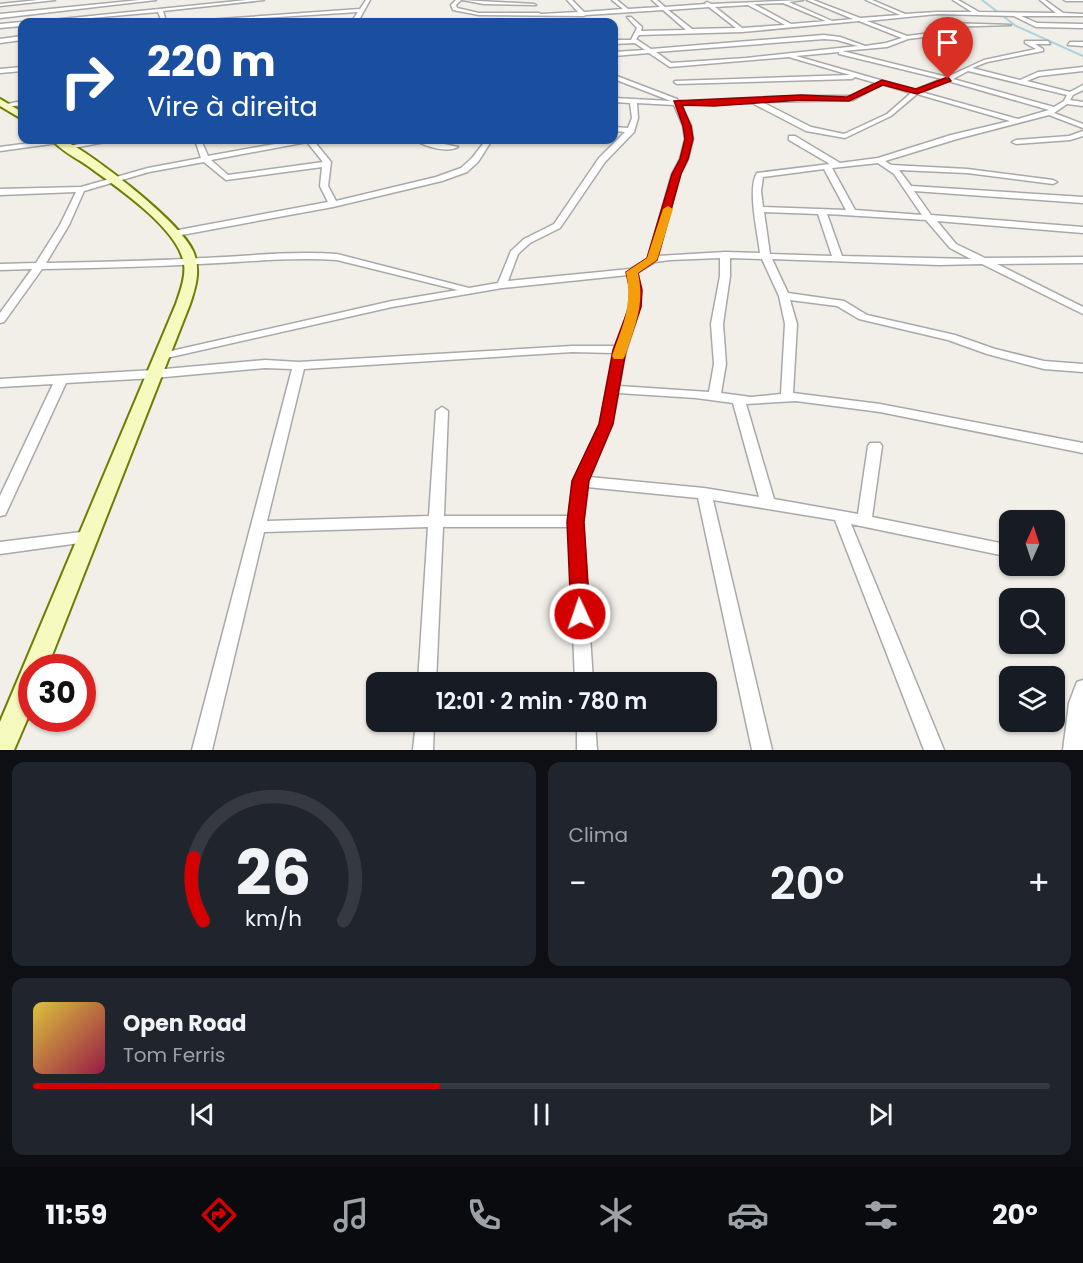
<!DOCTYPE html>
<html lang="pt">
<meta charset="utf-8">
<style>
:root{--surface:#171b24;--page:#20242c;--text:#f1f3f6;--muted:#9ea1a6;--line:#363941;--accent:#d40000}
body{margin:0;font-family:Poppins,sans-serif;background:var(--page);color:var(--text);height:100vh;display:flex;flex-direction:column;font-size:22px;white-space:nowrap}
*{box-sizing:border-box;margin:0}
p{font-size:20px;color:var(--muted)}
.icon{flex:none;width:33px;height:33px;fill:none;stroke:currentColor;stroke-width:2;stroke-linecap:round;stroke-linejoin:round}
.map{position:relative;height:750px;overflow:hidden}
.details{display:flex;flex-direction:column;gap:12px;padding:12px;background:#0d0f14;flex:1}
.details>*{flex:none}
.guide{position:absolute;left:18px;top:18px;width:600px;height:126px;border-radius:12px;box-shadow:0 2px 4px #0004;background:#1a4fa0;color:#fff;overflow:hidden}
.needle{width:39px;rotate:3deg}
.controls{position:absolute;left:999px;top:510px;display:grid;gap:12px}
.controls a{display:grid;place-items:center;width:66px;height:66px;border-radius:12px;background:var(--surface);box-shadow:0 2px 4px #0004;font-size:30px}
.speed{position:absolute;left:18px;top:654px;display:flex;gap:12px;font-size:30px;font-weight:700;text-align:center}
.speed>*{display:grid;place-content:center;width:78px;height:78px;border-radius:50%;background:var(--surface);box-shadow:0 2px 4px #0004;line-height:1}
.speed .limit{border:9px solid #d22;background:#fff;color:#111}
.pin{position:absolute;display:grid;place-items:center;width:51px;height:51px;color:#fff;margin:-62px -26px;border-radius:50% 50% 50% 0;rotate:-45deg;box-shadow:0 0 6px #0007}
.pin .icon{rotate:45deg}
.me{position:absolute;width:66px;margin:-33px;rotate:357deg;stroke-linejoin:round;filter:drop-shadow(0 0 4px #0008)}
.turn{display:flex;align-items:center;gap:21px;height:126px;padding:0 30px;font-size:27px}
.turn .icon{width:78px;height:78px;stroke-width:2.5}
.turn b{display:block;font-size:42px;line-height:51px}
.big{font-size:45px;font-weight:600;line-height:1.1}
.details .widget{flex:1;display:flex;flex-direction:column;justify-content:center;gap:9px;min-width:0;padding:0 21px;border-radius:12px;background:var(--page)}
.details .dial{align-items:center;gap:0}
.dial svg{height:156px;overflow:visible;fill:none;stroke:var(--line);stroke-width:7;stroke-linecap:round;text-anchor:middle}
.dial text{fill:var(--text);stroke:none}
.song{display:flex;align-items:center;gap:18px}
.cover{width:72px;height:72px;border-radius:9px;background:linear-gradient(135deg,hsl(50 70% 55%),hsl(340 70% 35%))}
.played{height:6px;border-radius:3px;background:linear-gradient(90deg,var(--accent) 40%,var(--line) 40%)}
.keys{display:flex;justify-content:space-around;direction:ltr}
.heat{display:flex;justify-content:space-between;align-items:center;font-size:33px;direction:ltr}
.details .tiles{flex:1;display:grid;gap:12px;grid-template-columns:1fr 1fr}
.widget:last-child{grid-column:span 2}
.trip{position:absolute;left:366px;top:672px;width:351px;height:60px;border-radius:12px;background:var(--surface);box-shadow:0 2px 4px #0004;font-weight:600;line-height:60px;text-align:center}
.menu{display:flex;height:96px;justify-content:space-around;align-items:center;background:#090b0e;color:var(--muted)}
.menu .icon{width:42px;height:42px}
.menu .on{color:var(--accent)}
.menu b{font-size:27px;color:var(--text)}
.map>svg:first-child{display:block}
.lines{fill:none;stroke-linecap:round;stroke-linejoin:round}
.stream{stroke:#aad3df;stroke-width:2}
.street-casing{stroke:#a9a9a9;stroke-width:3}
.secondary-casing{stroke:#707d05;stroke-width:4}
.street{fill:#fff;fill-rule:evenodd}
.secondary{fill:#f7fabf;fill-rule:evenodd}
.route{fill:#d40000;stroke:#8a0000;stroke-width:1.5}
.slow{fill:#f59e0b}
</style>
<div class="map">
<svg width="1083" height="750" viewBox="0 0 1083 750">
<rect width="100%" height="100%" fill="#f2efe9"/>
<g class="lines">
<polyline class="stream" points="982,0 1016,26 1083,56"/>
<defs>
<g id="street">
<polygon points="38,0 55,0 0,6 0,4"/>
<polygon points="140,0 156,0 0,18 0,14"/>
<polygon points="247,0 264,0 163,11 166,22 162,22 158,12 46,22 32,22"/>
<polygon points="366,0 370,0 360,18 361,22 357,22 354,18 358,12 197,22 179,22 360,9"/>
<path d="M456 0H461L456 5 457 8 479 13H539L541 14 578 12 567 0H572L584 12 623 9 612 0H617L628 9 660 7 652 0H657L665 7 706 4 705 3 707 2 711 4 803 0 789 2 832 21 853 19 807 0H813L860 18 900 15 866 0H872L905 14 937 12H972L953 0H958L979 12 1056 13 1040 0H1045L1063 13 1083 14V16H1021L1037 23 1083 24V28L1036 27 1014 16 937 14 867 21 907 36 939 32V25L948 23 1011 25 944 27 945 32 940 35 908 39 887 47 842 51 947 77 984 60 1036 49 1025 43V41H1048L1050 44H1035L1043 49V51L987 62 972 68 1020 80 1038 72 1083 67V71L1039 76 1027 81 1070 92 1083 85V90L1073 95 1070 100 1083 102V106L1067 104 1054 113 1083 124V128L1049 115 957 139 885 161 891 165 967 169 1053 180 1057 182 1053 184 967 173 899 170 911 186 1083 197V203L914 191 931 215 1083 227V233L937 221 956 244 985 258 1083 257V263L997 264 1083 307V314L982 264 939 265 772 259 788 293 844 301 867 315 955 335 995 349 1044 361 1083 364V372L1044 369 987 354 948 340 859 319 837 306 790 300 797 324 793 393 880 404 1083 443V453L880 412 796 401 746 404 774 499 858 514 868 446 870 443H880L882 446 872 517 1010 545V557L851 524 944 750H924L835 520 713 500 772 750H752L698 498 587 487 583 522 593 682H575L569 527H443L436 682H418L428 527 264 532 212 750H192L292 369 265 368 154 378 66 383 7 511 5 515 0 516V496L53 384 0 387V379L154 370 265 360 299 362 572 346H616C625 321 634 303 628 275L502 288 392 307 162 359 156 356 158 354 392 301 458 290 337 260C291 257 245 262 199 264 147 267 94 268 42 269L4 322 0 323V313L32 269 0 270V264L36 263 60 225 76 192 0 195V189L81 187 148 168 201 158 195 140H201L208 156 297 140H313L331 162 328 186 336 201 436 177 461 168 472 158 486 140H492L478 162 467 172 442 181 333 207 176 236 173 235V231L328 202 320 186 322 167 226 180 204 162 149 172 84 191 69 225 46 263C98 262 151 261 203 258 248 256 292 251 337 254L469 288 498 283 511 251 524 239 554 224 599 158 625 132 614 131V127L628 128 632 118 630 103 614 102V98L671 101 614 79V75L677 99 679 101 693 102 801 96H851L876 83 855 77 852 79 677 84 674 82 675 81 850 75 789 57 670 67 649 53 614 56V52L645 50 635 43 614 44V40H631L637 28 627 17H631L642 27 641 31 686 30 663 10 586 15 584 16 479 15 453 10 451 5ZM783 3 826 21 791 24 754 4ZM748 5 785 25 742 28 715 7ZM709 7 736 28 692 29 668 10ZM859 21 902 38 886 43 865 46 840 37 824 35 651 49 636 39 639 35 742 32ZM824 39 837 40 858 46 746 58 671 63 656 52ZM839 52V54L942 79 915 90 796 56ZM968 71 1067 95 1064 101 1054 107 953 79ZM948 81 1049 110 1018 119 921 92ZM882 84 911 93 887 114 844 134 811 127 762 102 853 100ZM917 94 1010 121 951 135 878 158 840 163 795 136H789V140L830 164 757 173C747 189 758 234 760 253L725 252 658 256 680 174 688 159 693 139 691 126 681 105 752 103 806 131 845 138 891 116ZM637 103 674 105 683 126 685 139 680 159 672 174 648 259 630 269 508 281 518 254 530 243 560 228 605 162 634 132 638 118ZM307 142 323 162 228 175 211 160ZM878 163 894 174 922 215 855 210 832 168ZM824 169 846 210 763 207 761 191 763 177ZM764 212 818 214 832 256 770 254ZM827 214 926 220 950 248 971 259 842 256ZM720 258V276L711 324 714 364 709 392 619 386C622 373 623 360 627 348 636 318 645 306 637 273L655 262 670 260ZM730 258 762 259 779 296 785 324 781 394 751 397 721 393 726 364 723 324 730 276ZM572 352 614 353 600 424 573 481 569 516H444L448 411 442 407 436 411 429 516 267 521 304 369ZM618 393 696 398 733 403 759 497 704 488 589 477 612 424Z"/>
<polygon points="462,0 534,4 536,5 484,4"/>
<polygon points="1064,0 1083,0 1083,1 1066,1"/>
<polygon points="22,22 22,26 0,28 0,24"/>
<polygon points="22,36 22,40 0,43 0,39"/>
<polygon points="1070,42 1083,42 1083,46 1068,45"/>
<polygon points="22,67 22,71 0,73 0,69"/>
<polygon points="22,101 22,105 5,107 2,105"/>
<polygon points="1083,131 1083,136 1070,140 1016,144 1012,142 1016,140 1069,136"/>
<polygon points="53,140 62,141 58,143 0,151 0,147"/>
<polygon points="101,140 116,140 68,149 64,147"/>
<path d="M415 140H425L458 147C447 153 426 147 415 140Z"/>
<polygon points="89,531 94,533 97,537 94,541 0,554 0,542"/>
<polygon points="1083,680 1083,750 1063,750 1069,703 1077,682"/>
<polygon points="416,722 434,722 433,750 413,750"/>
<polygon points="577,722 595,722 597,750 577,750"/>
</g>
<g id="secondary">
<polygon points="0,99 22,112 22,119 0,106"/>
<path d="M52 140C56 140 61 139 65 141 94 155 180 222 193 251 201 269 196 286 190 304L47 668H32V708L14 750H0V722L176 304C180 292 186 277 184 264 179 228 114 185 85 164 74 157 61 150 52 140Z"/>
</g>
</defs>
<use href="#street" class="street-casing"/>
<use href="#secondary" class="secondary-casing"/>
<use href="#street" class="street"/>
<use href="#secondary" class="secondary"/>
</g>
<polygon class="route" points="948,77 951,81 917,94 883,85 849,101 801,100 714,106 682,105 691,126 693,139 688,159 681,174 657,260 638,273 642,290 641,307 626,350 613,424 589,481 584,522 590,614 587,619 580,622 574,619 571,614 567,522 572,481 599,424 613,350 629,307 630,290 626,272 647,258 672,174 680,159 685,139 683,126 674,101 801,95 847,97 882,80 916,89"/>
<path class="slow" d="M668 206 673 209 657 260 638 273C645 305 635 325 625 356L623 359H614L612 356C623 325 633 305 626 272L647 258 663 209Z"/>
</svg>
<div class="controls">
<a><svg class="needle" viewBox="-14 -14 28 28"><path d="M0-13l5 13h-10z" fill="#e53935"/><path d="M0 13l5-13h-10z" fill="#9ea1a6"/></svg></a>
<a><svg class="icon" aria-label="search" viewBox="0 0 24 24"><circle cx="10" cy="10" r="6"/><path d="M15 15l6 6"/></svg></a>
<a><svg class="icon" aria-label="layers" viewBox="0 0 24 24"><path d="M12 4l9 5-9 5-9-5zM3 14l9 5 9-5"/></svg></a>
</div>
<div class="speed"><div class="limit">30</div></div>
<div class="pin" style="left:948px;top:79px;background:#d93025"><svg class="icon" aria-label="arrive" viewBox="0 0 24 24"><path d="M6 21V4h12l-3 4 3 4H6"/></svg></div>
<svg class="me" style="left:580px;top:614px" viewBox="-20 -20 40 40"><circle r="17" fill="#d40000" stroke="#fff" stroke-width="3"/><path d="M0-11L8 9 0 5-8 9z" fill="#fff"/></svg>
<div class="trip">12:01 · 2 min · 780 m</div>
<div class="guide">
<div class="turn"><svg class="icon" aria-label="right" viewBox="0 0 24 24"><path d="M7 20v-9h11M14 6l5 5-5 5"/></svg><div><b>220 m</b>Vire à direita</div></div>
</div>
</div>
<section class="details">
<div class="tiles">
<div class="widget dial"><svg viewBox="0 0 100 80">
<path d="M14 69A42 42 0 1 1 86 69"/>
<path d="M14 69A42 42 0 0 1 9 37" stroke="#d40000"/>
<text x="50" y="56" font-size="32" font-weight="700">26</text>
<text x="50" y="72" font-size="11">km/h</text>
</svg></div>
<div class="widget"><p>Clima</p>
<div class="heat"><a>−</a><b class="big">20°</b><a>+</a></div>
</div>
<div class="widget">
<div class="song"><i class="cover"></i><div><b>Open Road</b><p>Tom Ferris</p></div></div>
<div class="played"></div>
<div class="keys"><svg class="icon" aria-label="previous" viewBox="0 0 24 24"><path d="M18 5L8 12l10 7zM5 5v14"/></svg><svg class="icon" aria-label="pause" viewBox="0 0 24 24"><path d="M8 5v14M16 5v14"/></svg><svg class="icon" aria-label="next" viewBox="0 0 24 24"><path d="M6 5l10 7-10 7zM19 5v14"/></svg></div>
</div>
</div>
</section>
<nav class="menu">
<b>11:59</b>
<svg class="icon on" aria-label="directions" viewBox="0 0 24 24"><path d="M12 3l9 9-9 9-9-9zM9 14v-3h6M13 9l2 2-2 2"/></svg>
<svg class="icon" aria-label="music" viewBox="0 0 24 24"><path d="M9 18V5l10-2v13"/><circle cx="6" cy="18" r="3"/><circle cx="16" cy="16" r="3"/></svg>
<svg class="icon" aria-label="phone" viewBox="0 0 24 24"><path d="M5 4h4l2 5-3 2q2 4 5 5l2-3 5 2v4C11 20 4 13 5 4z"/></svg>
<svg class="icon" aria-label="climate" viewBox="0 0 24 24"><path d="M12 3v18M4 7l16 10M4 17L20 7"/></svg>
<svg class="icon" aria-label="car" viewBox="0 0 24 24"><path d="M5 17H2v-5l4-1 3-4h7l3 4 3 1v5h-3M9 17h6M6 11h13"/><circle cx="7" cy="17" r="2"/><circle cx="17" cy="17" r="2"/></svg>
<svg class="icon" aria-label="filters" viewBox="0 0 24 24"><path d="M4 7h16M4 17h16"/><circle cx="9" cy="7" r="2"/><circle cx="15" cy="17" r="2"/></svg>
<b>20°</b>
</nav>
